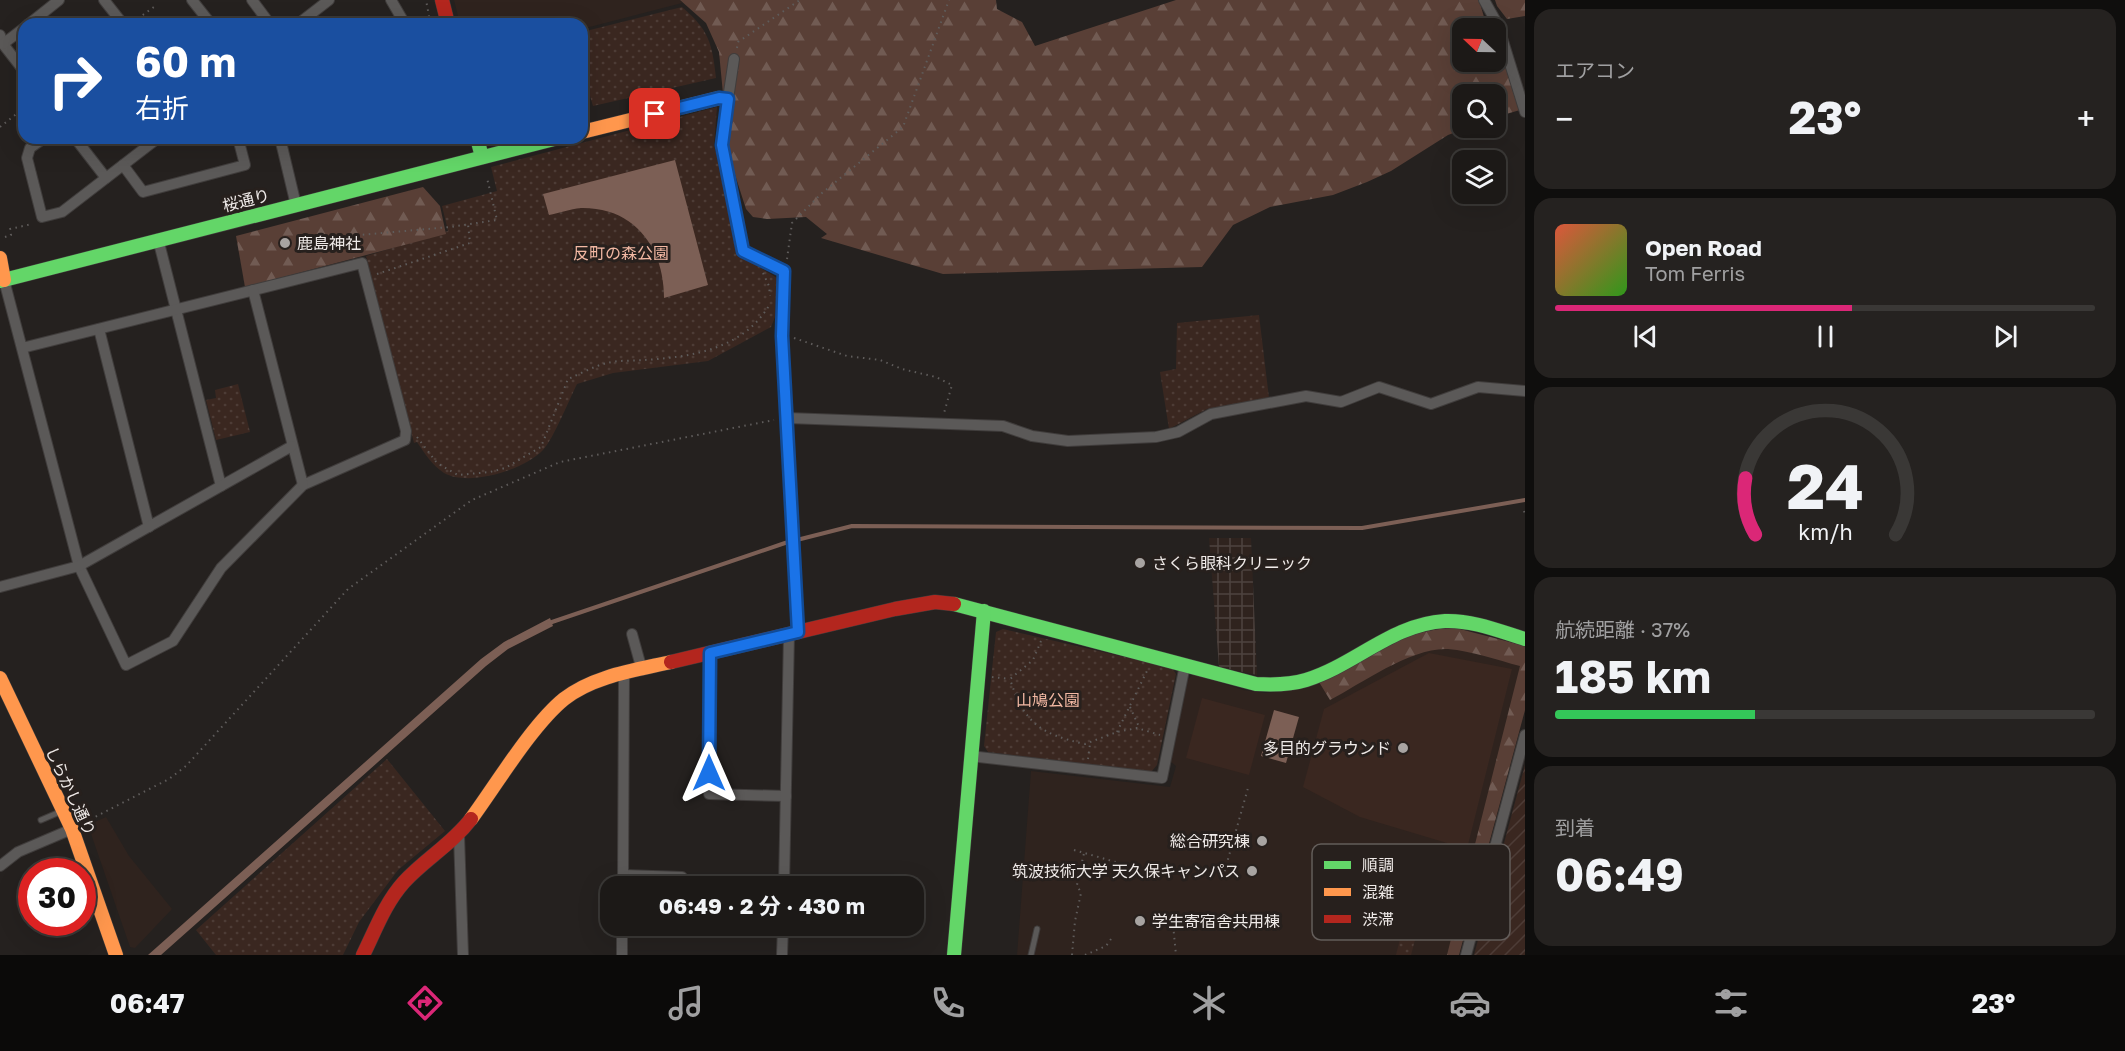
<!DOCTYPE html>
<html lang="ja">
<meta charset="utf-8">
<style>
:root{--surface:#1c1917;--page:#252220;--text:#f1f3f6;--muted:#a0a0a1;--line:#3a3836;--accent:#db2777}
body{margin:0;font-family:"Golos Text","Noto Sans JP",sans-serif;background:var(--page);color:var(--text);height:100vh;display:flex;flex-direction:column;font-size:22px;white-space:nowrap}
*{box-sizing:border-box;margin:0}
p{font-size:20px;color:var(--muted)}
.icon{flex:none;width:33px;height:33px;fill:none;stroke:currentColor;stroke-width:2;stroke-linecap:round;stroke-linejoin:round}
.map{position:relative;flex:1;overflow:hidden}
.drawer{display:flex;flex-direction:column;gap:9px;padding:9px;background:#0f0e0d;width:600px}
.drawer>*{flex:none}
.guide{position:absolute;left:18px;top:18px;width:570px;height:126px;border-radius:18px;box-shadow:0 6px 24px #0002,0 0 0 2px var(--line);background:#1a4fa0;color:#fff;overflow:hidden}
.needle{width:39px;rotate:292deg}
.controls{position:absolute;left:1452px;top:18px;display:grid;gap:12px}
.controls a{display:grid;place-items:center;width:54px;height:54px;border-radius:12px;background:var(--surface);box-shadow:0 6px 24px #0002,0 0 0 2px var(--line);font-size:30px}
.speed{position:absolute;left:18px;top:858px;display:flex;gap:12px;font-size:30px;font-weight:700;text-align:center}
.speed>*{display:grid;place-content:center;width:78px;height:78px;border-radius:50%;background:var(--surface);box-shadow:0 6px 24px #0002,0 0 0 2px var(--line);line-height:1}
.speed .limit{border:9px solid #d22;background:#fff;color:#111}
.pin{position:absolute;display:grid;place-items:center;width:51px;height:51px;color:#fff;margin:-26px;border-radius:12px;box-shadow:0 3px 9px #0006}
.me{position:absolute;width:66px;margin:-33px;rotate:0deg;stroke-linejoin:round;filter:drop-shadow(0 0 4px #0008)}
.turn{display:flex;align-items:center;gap:21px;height:126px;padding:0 18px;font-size:27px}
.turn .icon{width:78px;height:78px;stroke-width:2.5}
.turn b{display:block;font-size:42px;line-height:51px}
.big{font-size:45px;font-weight:700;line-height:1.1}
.drawer .tile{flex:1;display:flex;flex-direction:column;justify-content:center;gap:9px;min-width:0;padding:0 21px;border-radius:18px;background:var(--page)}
.drawer .dial{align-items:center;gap:0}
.dial svg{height:156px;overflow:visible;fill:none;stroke:var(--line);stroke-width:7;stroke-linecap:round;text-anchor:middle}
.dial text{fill:var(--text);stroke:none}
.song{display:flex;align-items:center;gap:18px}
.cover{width:72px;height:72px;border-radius:9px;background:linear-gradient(135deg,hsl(10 70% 55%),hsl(110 70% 35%))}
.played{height:6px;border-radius:3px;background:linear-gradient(90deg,var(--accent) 55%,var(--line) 55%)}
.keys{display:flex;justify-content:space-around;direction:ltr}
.heat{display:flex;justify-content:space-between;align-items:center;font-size:33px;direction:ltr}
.charge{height:9px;border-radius:4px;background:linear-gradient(90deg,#34c759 37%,var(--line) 0)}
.trip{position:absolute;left:600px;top:876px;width:324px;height:60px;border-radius:18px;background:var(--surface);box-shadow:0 6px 24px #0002,0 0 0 2px var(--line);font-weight:700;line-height:60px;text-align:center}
.menu{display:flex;height:96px;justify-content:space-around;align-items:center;background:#0b0a09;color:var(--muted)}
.menu .icon{width:42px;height:42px}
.menu .on{color:var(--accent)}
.menu b{font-size:27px;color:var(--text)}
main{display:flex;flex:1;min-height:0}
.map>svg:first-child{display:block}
.built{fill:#2f231e}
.industrial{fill:url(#industrial-grid)}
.grass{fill:url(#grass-dots)}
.forest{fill:url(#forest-firs)}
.garden{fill:url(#garden-furrows)}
.pitch{fill:#3a2720}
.water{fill:#7c5f55}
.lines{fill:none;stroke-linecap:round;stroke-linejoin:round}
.stream{stroke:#7c5f55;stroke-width:4}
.lane-casing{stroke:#403d3c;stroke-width:7}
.street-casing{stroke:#403d3c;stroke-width:12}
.fast-casing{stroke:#403d3c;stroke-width:15}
.slow-casing{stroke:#403d3c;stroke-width:15}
.jam-casing{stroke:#403d3c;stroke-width:15}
.path{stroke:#5f5c5b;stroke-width:2;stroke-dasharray:1.5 4.5;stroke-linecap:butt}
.lane{stroke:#5b5958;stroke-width:5}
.street{stroke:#5b5958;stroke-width:10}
.fast{stroke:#63d668;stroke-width:14}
.slow{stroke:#ff974d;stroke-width:14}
.jam{stroke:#b3261e;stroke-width:14}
.route-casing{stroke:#114b97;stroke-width:15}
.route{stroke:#1a73e8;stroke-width:10}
.poi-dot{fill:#a8a4a2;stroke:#27201d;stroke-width:2}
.labels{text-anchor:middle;stroke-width:6;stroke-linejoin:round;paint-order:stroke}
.street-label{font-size:16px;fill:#efeae8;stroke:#27201d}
.poi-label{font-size:16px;fill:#efeae8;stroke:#27201d;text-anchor:start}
.park-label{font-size:16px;fill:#f2b8a3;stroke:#27201d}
.key{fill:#27201d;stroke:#635d5a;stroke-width:1.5}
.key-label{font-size:16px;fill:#efeae8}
</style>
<main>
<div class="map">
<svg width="1525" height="955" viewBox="0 0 1525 955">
<defs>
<pattern id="industrial-grid" width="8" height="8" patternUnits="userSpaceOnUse" patternTransform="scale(1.5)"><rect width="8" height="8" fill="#2f231e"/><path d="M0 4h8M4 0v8" fill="none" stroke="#4d433f"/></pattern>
<pattern id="grass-dots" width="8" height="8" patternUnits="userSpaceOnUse" patternTransform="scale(1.5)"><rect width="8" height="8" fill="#3a2720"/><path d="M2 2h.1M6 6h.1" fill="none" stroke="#4d3c36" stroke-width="1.8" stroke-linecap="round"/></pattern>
<pattern id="forest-firs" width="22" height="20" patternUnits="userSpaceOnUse" patternTransform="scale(1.5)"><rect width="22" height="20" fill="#593f36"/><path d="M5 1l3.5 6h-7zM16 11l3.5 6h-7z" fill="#715b53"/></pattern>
<pattern id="garden-furrows" width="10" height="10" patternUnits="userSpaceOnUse" patternTransform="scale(1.5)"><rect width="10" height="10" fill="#3a2720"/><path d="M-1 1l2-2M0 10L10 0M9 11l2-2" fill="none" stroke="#4d3c36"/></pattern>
</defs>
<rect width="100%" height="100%" fill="#25211f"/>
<g class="built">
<polygon points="454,0 680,0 682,3 582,29 582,24 460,24"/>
<polygon points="1402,638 1525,646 1525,710 1459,955 1017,955 1031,771 1170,787 1176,766 1171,762 1188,679 1194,674 1243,690 1265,693 1302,689"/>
<polygon points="106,817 129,856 172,909 135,948 130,947 88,825"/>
</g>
<polygon class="industrial" points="1209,538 1251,538 1257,675 1219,667"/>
<g class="grass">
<path d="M682 7C709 30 712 43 716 78L593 106 582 69V32Z"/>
<path d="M717 107 714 145 741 256 777 278 775 317 771 327 708 361 613 373 577 384C569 400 554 438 543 450 524 470 469 487 444 473 432 465 425 454 417 442L414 443 366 256 448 231 442 206 497 191 491 167Z"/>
<polygon points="1259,315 1269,398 1207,409 1169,429 1160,372 1176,369 1177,323"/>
<polygon points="238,384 250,432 216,440 206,400 216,398 215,390"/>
<polygon points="1003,629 1172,668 1176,674 1157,765 1151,772 988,752 984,746 996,632"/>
<polygon points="387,759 445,831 398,870 359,922 343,955 216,955 196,930"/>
<polygon points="1393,849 1436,860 1411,955 1396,955 1410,900 1380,889"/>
</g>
<g class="forest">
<polygon points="680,0 996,0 997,9 1022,22 1035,46 1176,0 1479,0 1484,17 1494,28 1462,28 1462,62 1496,62 1496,32 1520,110 1496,117 1496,94 1462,94 1462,128 1467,128 1448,135 1391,171 1367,182 1333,195 1270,207 1233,225 1202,267 943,274 821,238 827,234 806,217 767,219 753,217 746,209 729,156 719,52 706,23"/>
<polygon points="1495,0 1525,0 1525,16 1507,19 1497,6"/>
<polygon points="423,187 440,206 446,234 245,287 236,236"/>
<path d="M1456 628 1525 646V710L1459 955H1447L1520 666C1497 660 1472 651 1448 649 1412 647 1362 683 1330 700L1319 682C1363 658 1405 628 1456 628Z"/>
</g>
<polygon class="garden" points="1525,765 1525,955 1474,955"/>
<g class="pitch">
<polygon points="1429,653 1512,669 1467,849 1360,817 1303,787 1324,709"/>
<polygon points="1202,698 1265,715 1249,775 1186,758"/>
</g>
<g class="water">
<path d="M675 160 708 285 664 298C664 247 634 207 581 208 570 209 559 213 549 215L543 194Z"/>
<polygon points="550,618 553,626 508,649 486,666 161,955 148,955 481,659 504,642"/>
<polygon points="1274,710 1299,717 1286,763 1261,756"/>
</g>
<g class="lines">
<polyline class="stream" points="549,623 785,543 852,526 1362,528 1525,500"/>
<defs>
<g id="lane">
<polyline points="41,820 62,811"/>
<polyline points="1031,955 1037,929"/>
</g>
<g id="street">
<polyline points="104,0 123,24"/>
<polyline points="192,0 211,24"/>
<polyline points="252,0 270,24"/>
<polyline points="391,0 405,24"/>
<polyline points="1484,0 1498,25 1525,112"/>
<polyline points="29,24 59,0"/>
<polyline points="298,24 329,0"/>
<polyline points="0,35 3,44 24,71"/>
<polyline points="3,44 24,28"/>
<polyline points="719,98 728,99 722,145 743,251 784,271 782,336 797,632"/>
<polyline points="728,99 734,59"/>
<polyline points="44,138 30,148 27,158 42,217 62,212 158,138"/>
<polyline points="75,138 106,178"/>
<polyline points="280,138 296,205"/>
<polyline points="332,138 339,138"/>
<polyline points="123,165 143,192 245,165 238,138"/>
<polyline points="158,239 221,486"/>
<polyline points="4,280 79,566 126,665 173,641 221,568 303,485 405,440 406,431 362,263 22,348"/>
<polyline points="253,290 303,485"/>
<polyline points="99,329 149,527"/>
<polyline points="788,418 1003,426 1032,436 1068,441 1156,437 1178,432 1211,414 1306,396 1341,402 1379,387 1431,404 1478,387 1525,391"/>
<polyline points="0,587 79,566 292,446"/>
<polyline points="632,634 642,670"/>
<polyline points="710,653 709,794 786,796"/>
<polyline points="970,756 1162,778 1185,665"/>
<polyline points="459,835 463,955"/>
<polyline points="0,866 18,852 72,829"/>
<polyline points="623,875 682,877"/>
<polyline points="623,886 624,674"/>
<polyline points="784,886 789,634"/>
<polyline points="622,955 622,926"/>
<polyline points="782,955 783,926"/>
<polyline points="1466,955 1525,735"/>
</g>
<g id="fast">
<polyline points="477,138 482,157"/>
<polyline points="0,281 558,138"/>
<path d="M954 604 1256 684C1273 685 1290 685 1306 680 1355 665 1392 624 1445 621 1472 620 1499 631 1525 639"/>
<polyline points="954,955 984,611"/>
</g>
<g id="slow">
<polyline points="582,132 719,98"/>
<polyline points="0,258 4,280"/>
<polyline points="0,678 72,829 116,955"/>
<path d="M471 819C496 785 532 725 564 699 593 676 636 670 671 662"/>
</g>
<g id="jam">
<polyline points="442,0 448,24"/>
<polyline points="671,662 895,609 935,602 954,604"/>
<path d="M363 955C375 931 385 903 404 882 425 859 452 844 471 819"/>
</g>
</defs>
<use href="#lane" class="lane-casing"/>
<use href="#street" class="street-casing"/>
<use href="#fast" class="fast-casing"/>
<use href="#slow" class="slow-casing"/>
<use href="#jam" class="jam-casing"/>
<g class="path">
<polyline points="133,22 154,7"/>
<polyline points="419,24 429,16 426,0"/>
<polyline points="737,48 738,42 800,0"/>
<polyline points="0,127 24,108"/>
<polyline points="5,237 11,235 10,229 32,224"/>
<polyline points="303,240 450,227 497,220 487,178"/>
<polyline points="787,259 792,223 822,193 903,127 949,0"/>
<polyline points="763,273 769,286 770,296"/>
<polyline points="377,274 470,243 468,224"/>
<polyline points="794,338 847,356 880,360 902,369 936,377 952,385 944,413"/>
<path d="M417 437 437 463 458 475 490 472 505 468 541 447 568 379C580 374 594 366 607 363 618 360 632 361 644 360 692 357 744 349 770 304"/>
<polyline points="1524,511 1525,514"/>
<path d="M1041 641 1033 660 1010 679C1024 723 1040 734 1085 744L1117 732 1137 728 1160 735"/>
<polyline points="992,677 1010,679"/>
<polyline points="1130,707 1140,729"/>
<polyline points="1117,732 1147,671"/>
<polyline points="1088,759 1090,744"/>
<polyline points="85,822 169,779 186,766 348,589 472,500 560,462 774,420"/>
<polyline points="1074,850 1119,863"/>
<polyline points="1223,877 1248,788"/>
<polyline points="1172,914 1176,955"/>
<polyline points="1072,955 1075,921 1081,893 1077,885 1084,853"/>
<polyline points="1085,955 1106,946 1111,939"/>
</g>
<use href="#lane" class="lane"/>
<use href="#street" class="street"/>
<use href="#fast" class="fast"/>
<use href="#slow" class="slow"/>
<use href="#jam" class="jam"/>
</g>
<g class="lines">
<defs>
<polyline id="route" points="655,114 719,98 728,99 722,145 743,251 784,271 782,336 798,632 710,653 709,773"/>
</defs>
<use href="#route" class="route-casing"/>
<use href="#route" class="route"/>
</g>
<g class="poi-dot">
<circle cx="285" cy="243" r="6"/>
<circle cx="1140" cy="563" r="6"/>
<circle cx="1403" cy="748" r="6"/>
<circle cx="1262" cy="841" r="6"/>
<circle cx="1252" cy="871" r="6"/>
<circle cx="1140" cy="921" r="6"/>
</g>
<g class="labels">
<g class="street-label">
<text transform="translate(246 200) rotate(-14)" y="6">桜通り</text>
<text transform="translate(71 791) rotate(65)" y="6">しらかし通り</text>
</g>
<g class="poi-label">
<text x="297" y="249">鹿島神社</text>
<text x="1152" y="569">さくら眼科クリニック</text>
<text x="1391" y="754" text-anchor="end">多目的グラウンド</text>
<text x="1250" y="847" text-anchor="end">総合研究棟</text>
<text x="1240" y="877" text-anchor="end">筑波技術大学 天久保キャンパス</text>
<text x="1152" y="927">学生寄宿舎共用棟</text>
</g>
<g class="park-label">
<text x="621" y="259">反町の森公園</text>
<text x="1048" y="706">山鳩公園</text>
</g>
</g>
<rect x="1312" y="844" width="198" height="96" rx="9" class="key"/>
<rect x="1324" y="861" width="27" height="8" fill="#63d668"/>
<rect x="1324" y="888" width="27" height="8" fill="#ff974d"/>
<rect x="1324" y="915" width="27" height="8" fill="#b3261e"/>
<g class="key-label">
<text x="1362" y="871">順調</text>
<text x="1362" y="898">混雑</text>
<text x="1362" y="925">渋滞</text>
</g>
</svg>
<div class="controls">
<a><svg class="needle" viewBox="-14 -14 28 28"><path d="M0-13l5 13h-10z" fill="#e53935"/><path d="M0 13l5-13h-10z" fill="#a0a0a1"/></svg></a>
<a><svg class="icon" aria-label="search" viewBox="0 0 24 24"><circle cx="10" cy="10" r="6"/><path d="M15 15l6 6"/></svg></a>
<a><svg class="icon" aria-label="layers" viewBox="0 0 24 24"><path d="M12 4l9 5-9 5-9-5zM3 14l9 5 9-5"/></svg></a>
</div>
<div class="speed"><div class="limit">30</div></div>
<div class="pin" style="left:655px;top:114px;background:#d93025"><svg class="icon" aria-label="arrive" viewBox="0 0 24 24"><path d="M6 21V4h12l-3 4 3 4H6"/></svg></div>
<svg class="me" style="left:709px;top:773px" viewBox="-20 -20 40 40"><path d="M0-17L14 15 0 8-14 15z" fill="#1a73e8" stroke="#fff" stroke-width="4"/></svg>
<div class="trip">06:49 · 2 分 · 430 m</div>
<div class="guide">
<div class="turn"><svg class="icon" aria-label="right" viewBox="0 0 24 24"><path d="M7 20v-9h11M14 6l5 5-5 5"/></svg><div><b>60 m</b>右折</div></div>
</div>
</div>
<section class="drawer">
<div class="tile"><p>エアコン</p>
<div class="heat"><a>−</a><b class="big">23°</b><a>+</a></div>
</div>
<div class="tile">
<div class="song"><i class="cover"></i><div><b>Open Road</b><p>Tom Ferris</p></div></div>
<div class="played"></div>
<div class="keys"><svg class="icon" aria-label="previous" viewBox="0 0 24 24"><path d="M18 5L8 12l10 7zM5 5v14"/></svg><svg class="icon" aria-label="pause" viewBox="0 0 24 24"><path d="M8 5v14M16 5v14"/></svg><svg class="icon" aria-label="next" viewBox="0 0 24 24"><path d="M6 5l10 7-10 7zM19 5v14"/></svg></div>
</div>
<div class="tile dial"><svg viewBox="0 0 100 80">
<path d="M14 69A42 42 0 1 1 86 69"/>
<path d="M14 69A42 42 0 0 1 9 40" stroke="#db2777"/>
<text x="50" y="56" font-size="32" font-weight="700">24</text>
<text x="50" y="72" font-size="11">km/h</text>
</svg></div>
<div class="tile"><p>航続距離 · 37%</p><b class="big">185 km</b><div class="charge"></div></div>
<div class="tile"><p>到着</p><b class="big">06:49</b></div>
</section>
</main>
<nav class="menu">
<b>06:47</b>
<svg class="icon on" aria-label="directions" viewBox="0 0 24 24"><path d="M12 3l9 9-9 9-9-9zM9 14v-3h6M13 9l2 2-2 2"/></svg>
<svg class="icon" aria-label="music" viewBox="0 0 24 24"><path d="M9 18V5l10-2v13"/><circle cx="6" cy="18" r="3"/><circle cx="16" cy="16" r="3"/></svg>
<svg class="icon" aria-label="phone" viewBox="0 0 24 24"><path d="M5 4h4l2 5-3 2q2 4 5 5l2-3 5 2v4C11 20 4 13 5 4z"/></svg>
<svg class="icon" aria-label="climate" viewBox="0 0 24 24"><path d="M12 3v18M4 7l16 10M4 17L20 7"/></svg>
<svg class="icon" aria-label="car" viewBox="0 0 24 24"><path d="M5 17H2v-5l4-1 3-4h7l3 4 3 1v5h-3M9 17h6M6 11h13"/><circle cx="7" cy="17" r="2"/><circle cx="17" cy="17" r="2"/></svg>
<svg class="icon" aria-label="filters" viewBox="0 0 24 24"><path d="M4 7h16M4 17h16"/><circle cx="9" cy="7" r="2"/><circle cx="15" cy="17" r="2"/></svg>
<b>23°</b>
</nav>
